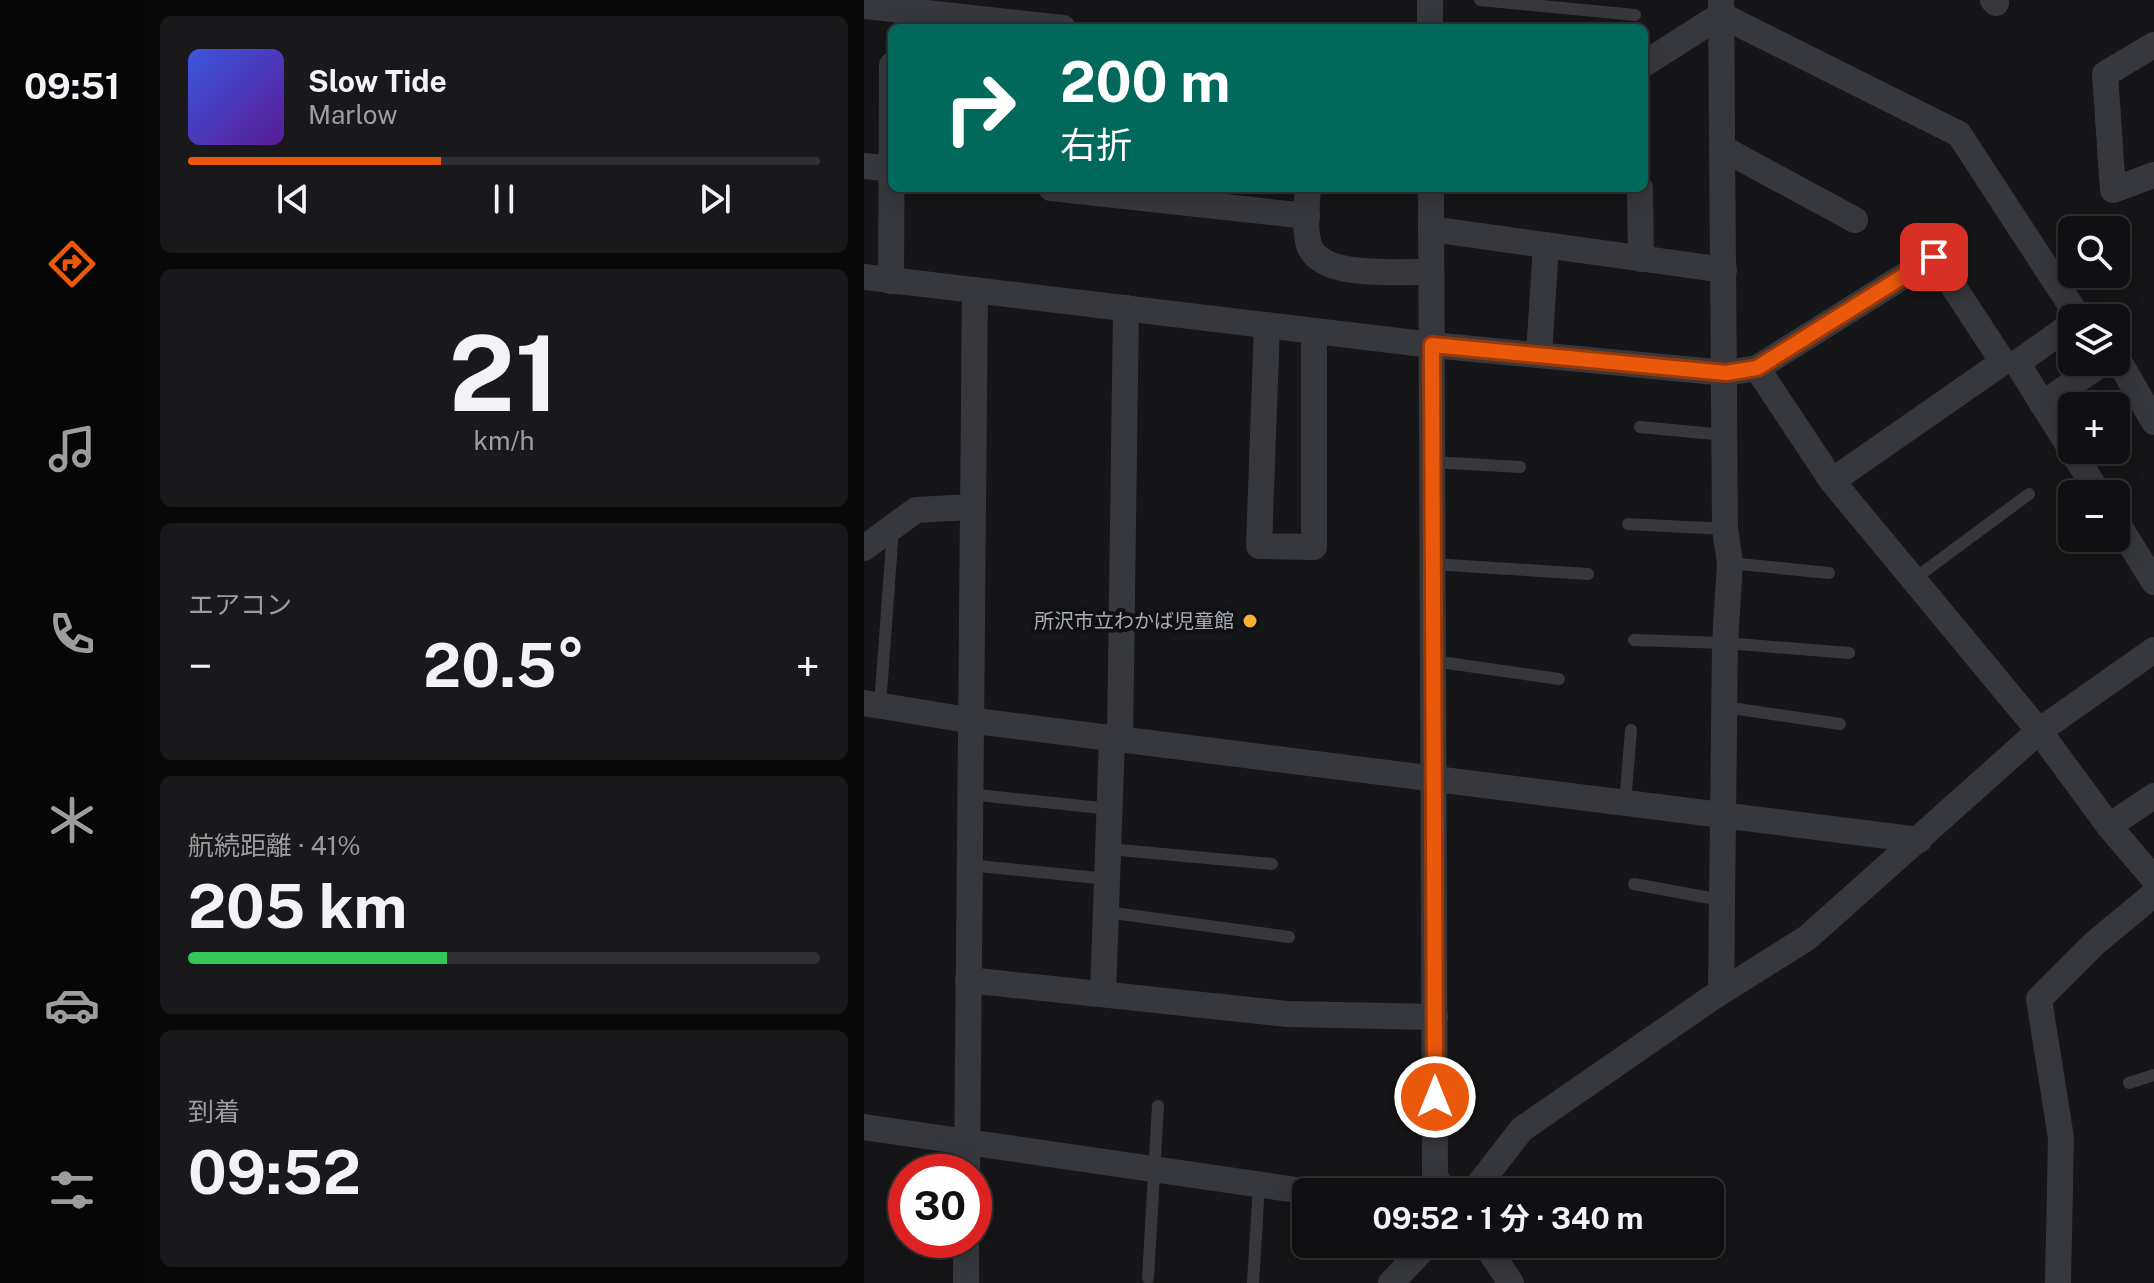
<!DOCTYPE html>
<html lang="ja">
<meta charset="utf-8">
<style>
:root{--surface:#101012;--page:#19191b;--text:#f1f3f6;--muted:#9c9d9f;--line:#303032;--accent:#ea580c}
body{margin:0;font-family:"Public Sans","Noto Sans JP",sans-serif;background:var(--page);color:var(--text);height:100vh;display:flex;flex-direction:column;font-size:30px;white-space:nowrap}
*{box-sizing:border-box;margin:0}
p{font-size:26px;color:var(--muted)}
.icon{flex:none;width:44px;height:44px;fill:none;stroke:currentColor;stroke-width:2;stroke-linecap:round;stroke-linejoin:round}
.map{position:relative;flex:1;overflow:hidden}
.sheet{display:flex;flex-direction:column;gap:16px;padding:16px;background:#09090a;width:720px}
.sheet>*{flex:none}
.guide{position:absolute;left:24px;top:24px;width:760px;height:168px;border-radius:12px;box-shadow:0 4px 20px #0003,0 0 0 2px var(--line);background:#00695c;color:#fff;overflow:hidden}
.controls{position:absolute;left:1194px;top:216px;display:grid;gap:16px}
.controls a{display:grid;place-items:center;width:72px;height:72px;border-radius:12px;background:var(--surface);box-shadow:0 4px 20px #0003,0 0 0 2px var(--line);font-size:40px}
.speed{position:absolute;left:24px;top:1154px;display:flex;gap:16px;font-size:40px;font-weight:700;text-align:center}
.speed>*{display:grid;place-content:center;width:104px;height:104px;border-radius:50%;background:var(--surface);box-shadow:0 4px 20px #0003,0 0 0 2px var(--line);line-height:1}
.speed .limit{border:12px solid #d22;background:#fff;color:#111}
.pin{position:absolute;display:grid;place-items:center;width:68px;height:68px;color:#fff;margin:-34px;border-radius:16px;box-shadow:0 4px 12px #0006}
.me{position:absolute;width:88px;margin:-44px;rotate:0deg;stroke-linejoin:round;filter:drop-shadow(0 0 6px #0008)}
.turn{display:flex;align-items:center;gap:28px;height:168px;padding:0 40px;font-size:36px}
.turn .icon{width:104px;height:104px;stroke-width:2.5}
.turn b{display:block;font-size:56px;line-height:68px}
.big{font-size:60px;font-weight:700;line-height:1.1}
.sheet .widget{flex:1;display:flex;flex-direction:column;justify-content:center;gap:12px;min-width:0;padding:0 28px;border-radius:12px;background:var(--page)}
.sheet .dial{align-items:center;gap:0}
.dial b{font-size:104px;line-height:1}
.song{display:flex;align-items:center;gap:24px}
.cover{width:96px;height:96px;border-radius:12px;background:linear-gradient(135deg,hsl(230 70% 55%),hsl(270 70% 35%))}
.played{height:8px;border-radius:4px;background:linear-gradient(90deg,var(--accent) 40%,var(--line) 40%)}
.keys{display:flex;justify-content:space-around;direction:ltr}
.heat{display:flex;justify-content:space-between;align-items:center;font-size:44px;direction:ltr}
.charge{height:12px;border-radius:6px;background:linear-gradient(90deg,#34c759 41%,var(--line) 0)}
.trip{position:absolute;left:428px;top:1178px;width:432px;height:80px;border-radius:12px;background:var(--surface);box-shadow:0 4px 20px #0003,0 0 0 2px var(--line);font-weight:700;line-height:80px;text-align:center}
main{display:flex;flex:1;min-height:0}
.menu{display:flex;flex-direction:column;width:144px;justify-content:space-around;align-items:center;background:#060607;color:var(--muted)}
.menu .icon{width:56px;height:56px}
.menu .active{color:var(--accent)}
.menu b{font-size:36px;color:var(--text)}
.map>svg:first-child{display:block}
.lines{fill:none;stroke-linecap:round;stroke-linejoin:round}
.lane{stroke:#37383d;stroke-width:12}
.street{stroke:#37383d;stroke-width:26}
.route-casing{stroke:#983908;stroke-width:20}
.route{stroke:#ea580c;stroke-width:14}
.poi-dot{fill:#f2b134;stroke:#111113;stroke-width:3}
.labels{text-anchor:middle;stroke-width:8;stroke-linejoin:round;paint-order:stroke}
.poi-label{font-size:20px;fill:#a8adb8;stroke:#111113;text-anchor:end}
</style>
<main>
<nav class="menu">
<b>09:51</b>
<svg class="icon active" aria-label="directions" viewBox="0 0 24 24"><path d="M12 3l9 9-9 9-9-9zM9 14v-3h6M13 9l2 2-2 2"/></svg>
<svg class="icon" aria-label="music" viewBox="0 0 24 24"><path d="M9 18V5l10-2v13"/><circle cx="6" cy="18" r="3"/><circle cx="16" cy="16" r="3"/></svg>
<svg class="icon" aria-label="phone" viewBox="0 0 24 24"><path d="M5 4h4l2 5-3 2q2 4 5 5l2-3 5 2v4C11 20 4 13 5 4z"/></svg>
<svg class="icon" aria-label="climate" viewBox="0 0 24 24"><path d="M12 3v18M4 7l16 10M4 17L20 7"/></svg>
<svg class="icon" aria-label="car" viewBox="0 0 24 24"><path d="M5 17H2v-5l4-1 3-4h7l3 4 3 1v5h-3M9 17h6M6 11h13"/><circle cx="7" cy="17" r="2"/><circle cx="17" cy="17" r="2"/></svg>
<svg class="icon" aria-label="filters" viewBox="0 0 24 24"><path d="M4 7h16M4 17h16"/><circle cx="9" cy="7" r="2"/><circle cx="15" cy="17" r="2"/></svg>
</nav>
<section class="sheet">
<div class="widget">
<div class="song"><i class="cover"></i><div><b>Slow Tide</b><p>Marlow</p></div></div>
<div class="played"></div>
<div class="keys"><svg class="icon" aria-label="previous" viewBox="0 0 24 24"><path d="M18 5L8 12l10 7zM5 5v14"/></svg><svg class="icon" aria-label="pause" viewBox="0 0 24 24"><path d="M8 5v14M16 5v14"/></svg><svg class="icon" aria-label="next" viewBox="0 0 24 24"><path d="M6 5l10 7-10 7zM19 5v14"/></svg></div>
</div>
<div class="widget dial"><b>21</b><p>km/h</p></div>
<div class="widget"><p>エアコン</p>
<div class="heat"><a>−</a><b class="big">20.5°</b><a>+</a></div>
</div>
<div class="widget"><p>航続距離 · 41%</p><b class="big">205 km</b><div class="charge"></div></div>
<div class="widget"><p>到着</p><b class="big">09:52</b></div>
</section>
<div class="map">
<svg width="1290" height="1283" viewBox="0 0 1290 1283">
<rect width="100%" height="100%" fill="#161618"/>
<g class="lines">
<g class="lane">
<polyline points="616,0 771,15"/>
<polyline points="776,427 861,435"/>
<polyline points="568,462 656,467"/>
<polyline points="764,524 861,529"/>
<polyline points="866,563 965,573"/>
<polyline points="569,564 724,574"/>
<polyline points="1050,579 1165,494"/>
<polyline points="770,640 861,643 985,653"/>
<polyline points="569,661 695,679"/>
<polyline points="16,706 29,529"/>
<polyline points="860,707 976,724"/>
<polyline points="104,794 246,809"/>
<polyline points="761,804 767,730"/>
<polyline points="245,849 408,864"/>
<polyline points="104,865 243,879"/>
<polyline points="770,884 857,900"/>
<polyline points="242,912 425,937"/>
<polyline points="1265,1083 1290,1075"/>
<polyline points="284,1278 294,1106"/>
<polyline points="389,1283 395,1185"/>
</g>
<g class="street">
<polyline points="566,0 566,28"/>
<polyline points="857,0 861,529 866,563 861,643 857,992"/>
<polyline points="1129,0 1132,3"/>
<polyline points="0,6 199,28"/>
<polyline points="1290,45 1241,74 1249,190 1290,175"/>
<polyline points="780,64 857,15 1095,134 1215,318"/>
<polyline points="858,148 991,220"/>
<polyline points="0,166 28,169"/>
<polyline points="187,188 443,216"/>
<path d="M444 188C443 206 440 227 445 245 456 280 537 271 567 272"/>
<polyline points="567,188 571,1177 581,1192"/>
<polyline points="776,188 777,259"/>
<polyline points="567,229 860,270"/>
<polyline points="0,277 568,345 862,373 893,368 968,481 1175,731 1245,826 1290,879"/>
<polyline points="27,281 28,65"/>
<polyline points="1208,324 1153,363 1235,494"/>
<polyline points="403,325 395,546 450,547 450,331"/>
<polyline points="675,355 682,245"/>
<polyline points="1252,356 1290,422"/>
<polyline points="893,368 1070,257 1139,362 968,481"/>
<polyline points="1178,404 1240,362"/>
<polyline points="1252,521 1290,582"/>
<polyline points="0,548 52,510 107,507"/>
<polyline points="0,703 104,720 1055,840"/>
<polyline points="256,739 262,308"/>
<polyline points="1245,826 1290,796"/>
<polyline points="104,980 423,1014 571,1017"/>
<polyline points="239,994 248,739"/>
<polyline points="0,1127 446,1192"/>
<polyline points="103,1172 111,290"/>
<polyline points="609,1192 658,1129 849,997 943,938 1175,731 1290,650"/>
<polyline points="621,1244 647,1283"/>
<polyline points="102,1283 102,1240"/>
<polyline points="527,1283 564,1244"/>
<polyline points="1194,1283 1197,1138 1175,999 1231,943 1290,894"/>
</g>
</g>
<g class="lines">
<defs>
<polyline id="route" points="571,1097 568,345 862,373 893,368 1070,257"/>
</defs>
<use href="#route" class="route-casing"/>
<use href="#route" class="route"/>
</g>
<circle class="poi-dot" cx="386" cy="621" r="8"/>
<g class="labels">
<g class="poi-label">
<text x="370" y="628">所沢市立わかば児童館</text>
</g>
</g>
</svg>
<div class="controls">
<a><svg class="icon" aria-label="search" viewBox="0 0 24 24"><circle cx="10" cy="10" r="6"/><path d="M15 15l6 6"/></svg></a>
<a><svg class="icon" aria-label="layers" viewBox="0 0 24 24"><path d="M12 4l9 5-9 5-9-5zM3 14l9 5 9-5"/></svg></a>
<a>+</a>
<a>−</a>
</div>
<div class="speed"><div class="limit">30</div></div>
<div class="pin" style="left:1070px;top:257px;background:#d93025"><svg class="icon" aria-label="arrive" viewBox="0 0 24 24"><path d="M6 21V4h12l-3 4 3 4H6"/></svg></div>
<svg class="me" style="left:571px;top:1097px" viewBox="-20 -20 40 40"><circle r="17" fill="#ea580c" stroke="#fff" stroke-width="3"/><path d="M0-11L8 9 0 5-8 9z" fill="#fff"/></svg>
<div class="trip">09:52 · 1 分 · 340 m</div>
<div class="guide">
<div class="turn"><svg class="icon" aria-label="right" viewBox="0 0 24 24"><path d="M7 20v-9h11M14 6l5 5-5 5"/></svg><div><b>200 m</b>右折</div></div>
</div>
</div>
</main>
